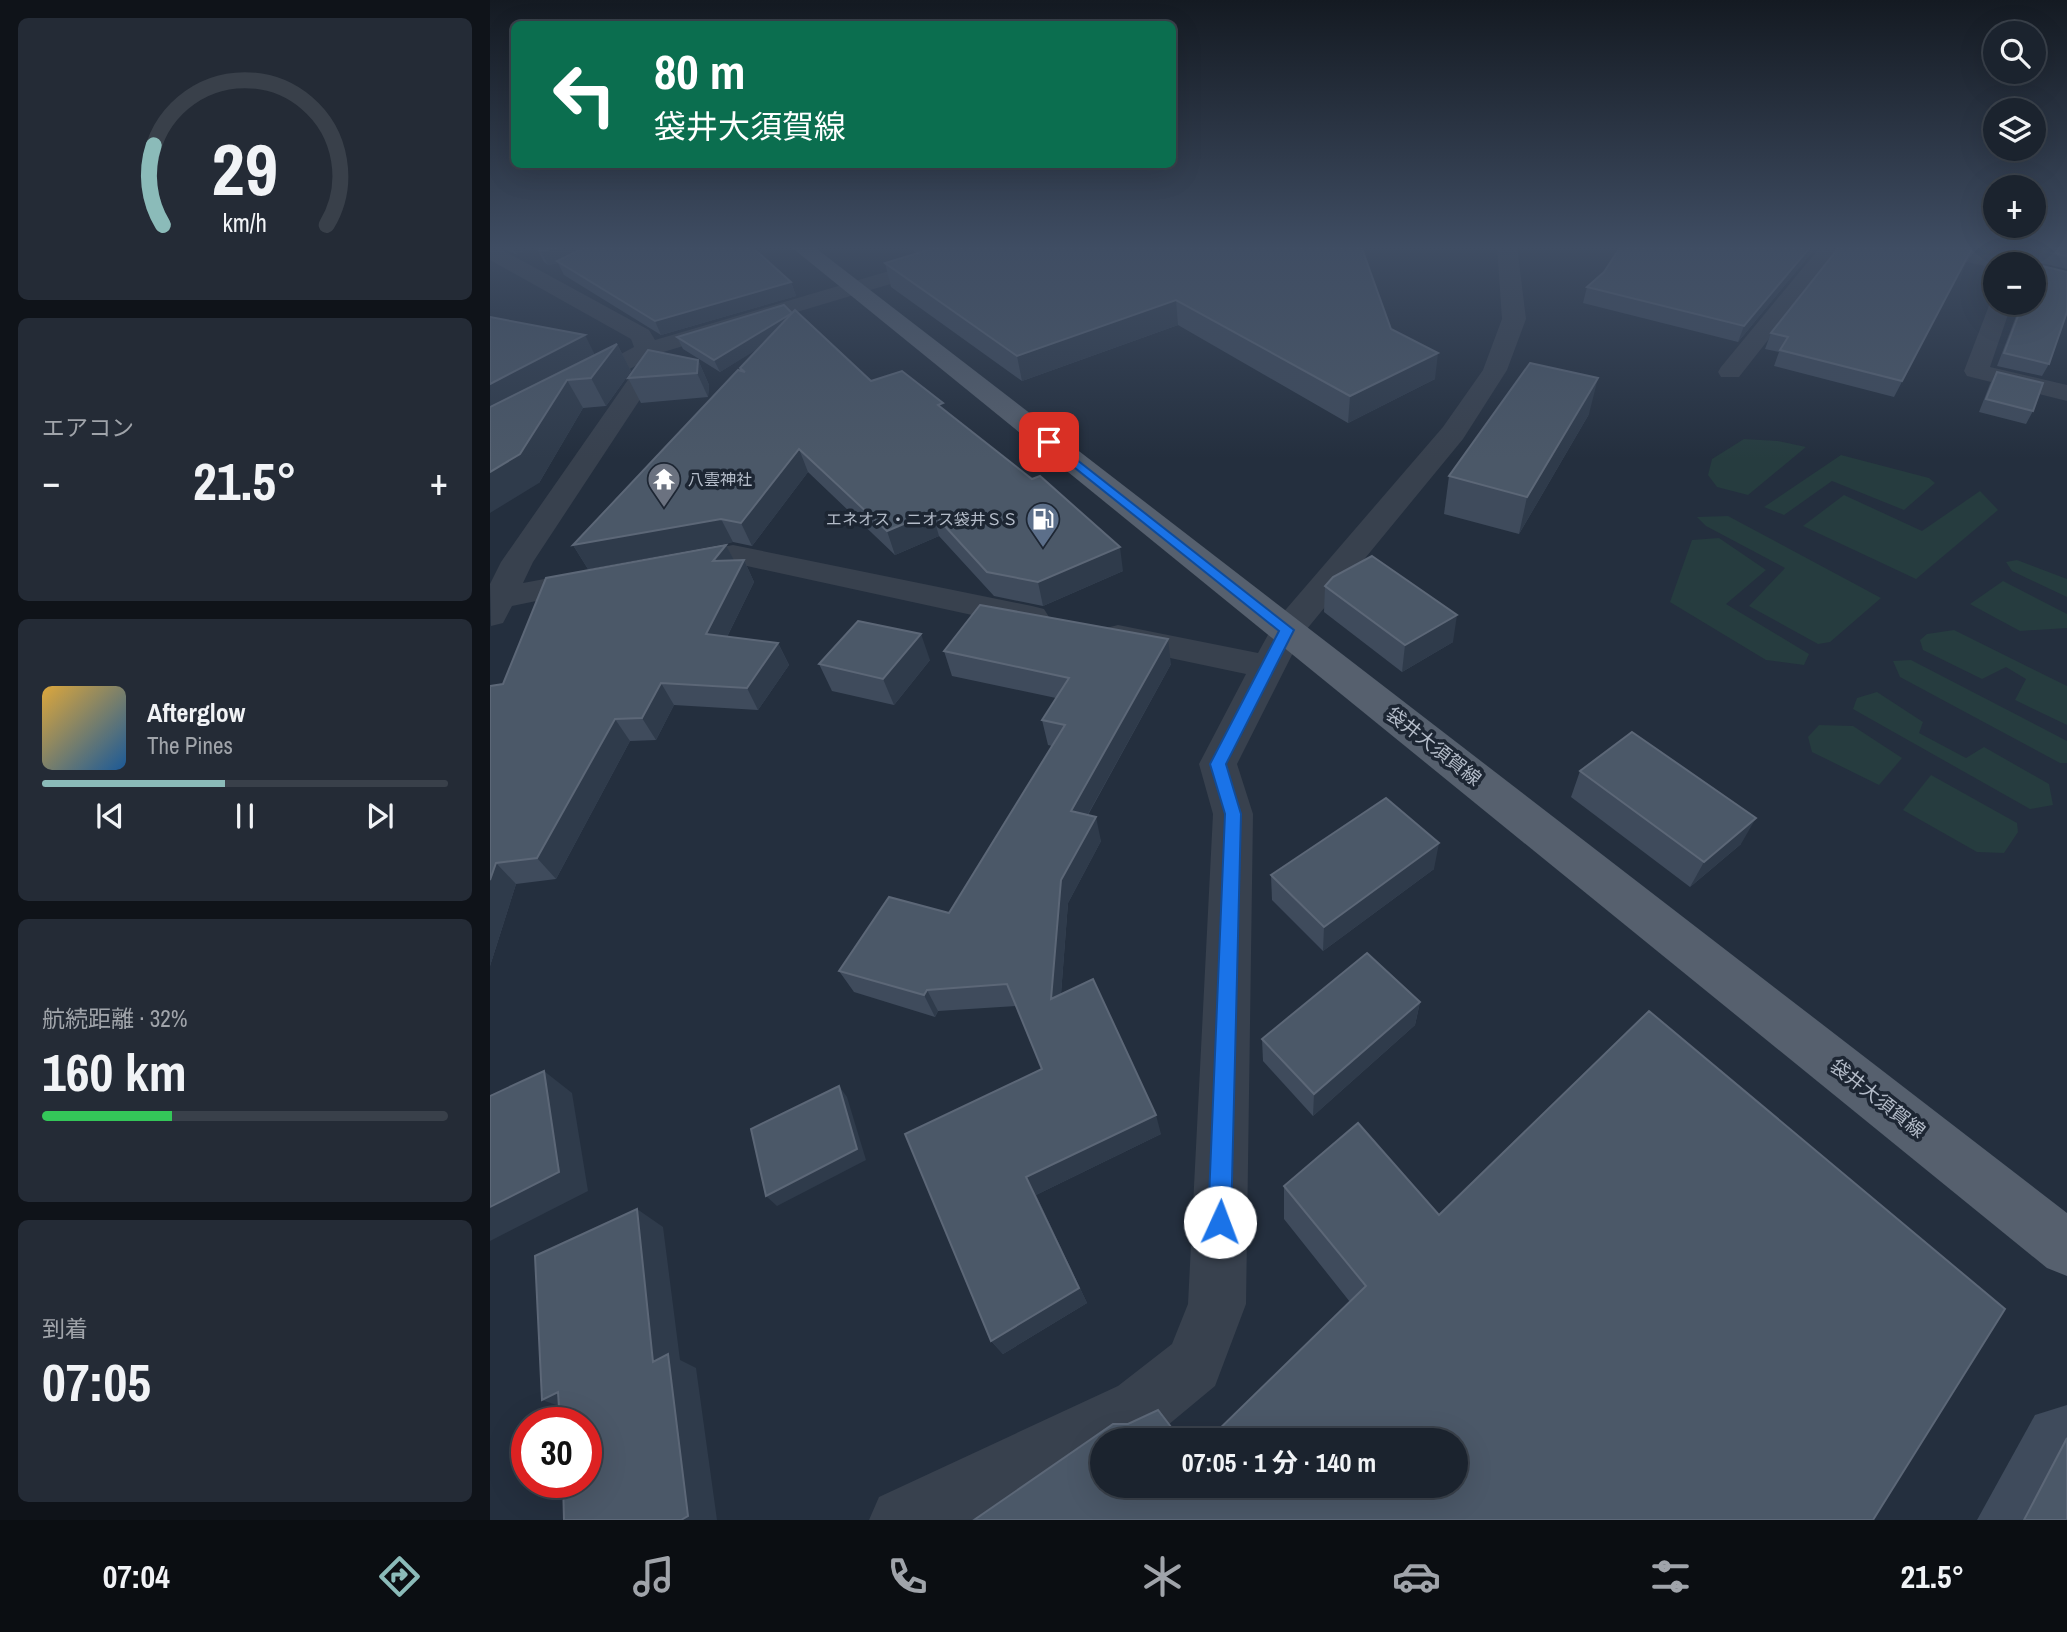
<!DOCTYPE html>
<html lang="ja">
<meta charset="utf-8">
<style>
:root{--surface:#1b232e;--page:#242b36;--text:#f1f3f6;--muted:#a0a4aa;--line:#39404a;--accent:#8bbbb9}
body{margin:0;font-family:"Archivo Narrow","Noto Sans JP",sans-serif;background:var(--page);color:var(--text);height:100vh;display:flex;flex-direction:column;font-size:26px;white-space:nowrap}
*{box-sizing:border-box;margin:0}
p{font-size:23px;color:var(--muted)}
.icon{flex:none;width:38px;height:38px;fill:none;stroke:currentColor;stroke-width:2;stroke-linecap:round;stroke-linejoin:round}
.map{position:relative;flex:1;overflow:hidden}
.drawer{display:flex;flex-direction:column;gap:18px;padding:18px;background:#0f1319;width:490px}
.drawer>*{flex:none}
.banner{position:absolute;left:21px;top:21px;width:665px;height:147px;border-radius:10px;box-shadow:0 7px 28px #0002,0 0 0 2px var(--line);background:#0b6e4f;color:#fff;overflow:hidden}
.tools{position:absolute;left:1493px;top:21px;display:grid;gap:14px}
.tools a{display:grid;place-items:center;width:63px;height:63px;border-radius:50%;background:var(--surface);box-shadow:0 7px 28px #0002,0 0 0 2px var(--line);font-size:35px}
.speed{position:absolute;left:21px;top:1407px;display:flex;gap:14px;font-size:35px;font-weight:700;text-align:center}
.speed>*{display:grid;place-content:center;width:91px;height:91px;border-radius:50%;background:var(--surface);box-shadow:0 7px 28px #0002,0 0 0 2px var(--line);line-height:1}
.speed .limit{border:10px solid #d22;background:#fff;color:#111}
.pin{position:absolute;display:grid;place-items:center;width:60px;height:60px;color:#fff;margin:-30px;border-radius:14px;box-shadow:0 4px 10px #0006}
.me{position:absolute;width:77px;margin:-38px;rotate:2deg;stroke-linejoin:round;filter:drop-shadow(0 0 5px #0008)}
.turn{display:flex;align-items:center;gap:24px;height:147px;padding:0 28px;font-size:32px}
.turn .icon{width:91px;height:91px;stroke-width:2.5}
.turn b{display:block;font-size:49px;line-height:60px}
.big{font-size:52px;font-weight:700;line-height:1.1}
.drawer .widget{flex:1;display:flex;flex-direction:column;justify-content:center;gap:10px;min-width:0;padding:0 24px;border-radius:10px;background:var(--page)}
.drawer .dial{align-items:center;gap:0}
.dial svg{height:182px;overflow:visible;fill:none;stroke:var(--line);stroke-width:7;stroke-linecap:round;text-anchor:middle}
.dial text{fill:var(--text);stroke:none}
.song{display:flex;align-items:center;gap:21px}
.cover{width:84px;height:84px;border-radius:10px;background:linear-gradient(135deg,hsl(40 70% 55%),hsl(210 70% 35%))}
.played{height:7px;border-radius:4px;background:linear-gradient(90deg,var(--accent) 45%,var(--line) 45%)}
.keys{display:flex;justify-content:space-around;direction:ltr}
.heat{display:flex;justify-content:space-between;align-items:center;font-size:38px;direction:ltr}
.charge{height:10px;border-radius:5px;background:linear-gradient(90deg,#34c759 32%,var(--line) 0)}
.trip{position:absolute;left:600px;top:1428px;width:378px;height:70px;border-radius:35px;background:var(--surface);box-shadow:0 7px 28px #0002,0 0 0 2px var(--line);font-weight:700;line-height:70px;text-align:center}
.tab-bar{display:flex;height:112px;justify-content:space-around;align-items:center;background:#0b0e12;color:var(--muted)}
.tab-bar .icon{width:49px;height:49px}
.tab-bar .selected{color:var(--accent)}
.tab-bar b{font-size:32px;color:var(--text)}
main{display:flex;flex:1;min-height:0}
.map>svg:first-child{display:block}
.green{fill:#263c3f}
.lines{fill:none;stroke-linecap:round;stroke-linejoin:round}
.minor{fill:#38414e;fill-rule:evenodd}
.major{fill:#56606e;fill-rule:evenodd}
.wall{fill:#3f4b5c}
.shaded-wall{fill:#2f3b4b}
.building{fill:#4b5868;stroke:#5c6777;stroke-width:2}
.route{fill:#1a73e8;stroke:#114b97;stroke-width:2}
.labels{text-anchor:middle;stroke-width:7;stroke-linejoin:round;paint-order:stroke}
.far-poi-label{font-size:16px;fill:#b4bcc9;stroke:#1d2633;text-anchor:start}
.street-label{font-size:19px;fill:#b4bcc9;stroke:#1d2633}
</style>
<main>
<section class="drawer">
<div class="widget dial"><svg viewBox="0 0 100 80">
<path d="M14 69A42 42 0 1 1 86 69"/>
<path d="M14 69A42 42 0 0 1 10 34" stroke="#8bbbb9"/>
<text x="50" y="56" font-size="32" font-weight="700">29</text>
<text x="50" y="72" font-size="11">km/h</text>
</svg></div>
<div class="widget"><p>エアコン</p>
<div class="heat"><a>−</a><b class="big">21.5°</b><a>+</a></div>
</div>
<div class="widget">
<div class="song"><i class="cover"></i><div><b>Afterglow</b><p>The Pines</p></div></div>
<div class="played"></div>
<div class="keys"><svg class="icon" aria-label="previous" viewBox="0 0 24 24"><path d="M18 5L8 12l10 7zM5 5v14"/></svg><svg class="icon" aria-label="pause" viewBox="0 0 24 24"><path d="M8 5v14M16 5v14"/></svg><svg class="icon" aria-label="next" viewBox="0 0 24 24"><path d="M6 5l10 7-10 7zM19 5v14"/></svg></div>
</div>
<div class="widget"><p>航続距離 · 32%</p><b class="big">160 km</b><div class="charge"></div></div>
<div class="widget"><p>到着</p><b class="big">07:05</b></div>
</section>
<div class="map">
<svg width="1577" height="1520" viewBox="0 0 1577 1520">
<rect width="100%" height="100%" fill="#242f3e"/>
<g class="green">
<polygon points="1254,439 1288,441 1316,447 1258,495 1227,487 1218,475 1222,459"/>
<polygon points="1351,455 1439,478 1445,483 1414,510 1342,481 1294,515 1274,507"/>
<polygon points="1490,491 1508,510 1426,579 1313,526 1354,495 1432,531"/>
<polygon points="1238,516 1391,598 1340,642 1328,644 1259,606 1295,568 1216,526 1207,517"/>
<polygon points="1229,538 1276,570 1236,604 1319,654 1314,665 1276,660 1180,602 1202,540"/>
<polygon points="1527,560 1577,579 1577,597 1522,571 1516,562"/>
<polygon points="1513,581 1577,614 1577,628 1530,631 1480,604"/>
<polygon points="1464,630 1577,686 1577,725 1525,700 1536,679 1516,667 1492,679 1433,650 1430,640 1437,634"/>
<polygon points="1421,660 1577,741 1577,763 1570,763 1410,677 1403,661"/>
<polygon points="1387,692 1433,722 1429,733 1476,758 1494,747 1559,784 1563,805 1540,809 1363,709 1367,698"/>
<polygon points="1329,725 1363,726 1412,758 1389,785 1322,752 1318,737"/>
<polygon points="1441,775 1527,823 1528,832 1514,853 1487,852 1413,810"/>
</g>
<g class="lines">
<g class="minor">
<polygon points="0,246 7,247 159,330 165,340 484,246 517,246 514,250 170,353 174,363 43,562 33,583 103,570 114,573 119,580 114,587 22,606 13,623 1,626 0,584 11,562 149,364 0,443 0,424 144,347 141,339 0,260"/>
<polygon points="1007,246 1027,246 1036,319 1017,370 973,439 812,635 747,764 763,814 756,1304 725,1386 672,1430 649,1440 612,1440 612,1458 483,1520 379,1520 389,1497 628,1386 682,1344 698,1304 723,814 709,764 756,674 628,647 616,644 611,636 616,628 628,625 768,653 785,622 953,427 993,370 1012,319"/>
<polygon points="1331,246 1352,246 1249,377 1231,377 1228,372 1231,367"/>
<polygon points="1417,246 1458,246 1521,260 1525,264 1505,264 1505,268 1420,250"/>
<polygon points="1505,298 1505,303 1522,303 1500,367 1577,385 1577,401 1477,376 1474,371 1500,303"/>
<polygon points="243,545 542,606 554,609 559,617 554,625 542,628 243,563 190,574 179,571 174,564 179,557"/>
</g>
<polygon class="major" points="300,246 323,246 1577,1213 1577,1276 1557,1268"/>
</g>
<g class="wall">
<polygon points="6,246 45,246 26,254"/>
<polygon points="414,246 871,246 901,329 945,379 858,423 688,325 532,381 401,287 395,263 427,253"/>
<polygon points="1131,246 1327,246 1248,342 1093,303 1097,287 1114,272"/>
<polygon points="1471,246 1484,246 1482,249"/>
<polygon points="1553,246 1577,246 1577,269 1547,262"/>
<polygon points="47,249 301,282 306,296 171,335 74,275 68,263 58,265 54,262"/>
<polygon points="1481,250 1404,397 1284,366 1289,352 1275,349 1281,333"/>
<polygon points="1548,265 1559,364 1552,376 1507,366 1531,303 1544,303 1544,272"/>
<polygon points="294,305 381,381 454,410 633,571 553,606 504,596 449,536 405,555 318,472 262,546 243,542 98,569 83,545 251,371 250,368 268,348 230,372 193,349 187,337"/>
<polygon points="0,317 105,355 127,344 141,371 116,406 93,408 49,483"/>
<polygon points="208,360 219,385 218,397 151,403 138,378"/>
<polygon points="1507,372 1543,411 1536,424 1489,412 1500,384"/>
<polygon points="1099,414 1029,534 954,514 959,476"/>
<polygon points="236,545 244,561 254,560 264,582 237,637 288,643 299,665 268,710 184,705 166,740 140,741 66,879 26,884 0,966 0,686 13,684"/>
<polygon points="835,586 963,642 912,672 834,612"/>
<polygon points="454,651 681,664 598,815 611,841 578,903 571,994 671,1134 546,1195 597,1303 513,1354 501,1341 552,1069 526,1006 448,1011 445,1017 364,992 349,971 459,913 562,746 558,745 552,720 566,698 462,676"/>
<polygon points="440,660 404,705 342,691 329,664"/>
<polygon points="1090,771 1251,844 1200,887 1081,797"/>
<polygon points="944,869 833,951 782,900 781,875"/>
<polygon points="930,1002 925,1025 823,1116 773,1061 772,1039"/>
<polygon points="794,1186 949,1215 1383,1520 612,1486 966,1486 860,1302 794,1219"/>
<polygon points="1577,1405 1577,1520 1487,1520 1545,1415"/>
</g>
<g class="shaded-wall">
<polygon points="22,246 45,246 26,254"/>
<polygon points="78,246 94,246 99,257 67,261 68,263 58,265 51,251"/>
<polygon points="433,246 474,246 436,257"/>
<polygon points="1321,246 1327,246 1248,342 1254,326"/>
<polygon points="301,282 306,296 171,335 165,321"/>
<polygon points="686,300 688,325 532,381 527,356"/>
<polygon points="302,313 307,325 230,372 224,360"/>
<polygon points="95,335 109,363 0,421 0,384"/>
<polygon points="127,344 141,371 116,406 101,378"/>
<polygon points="948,353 945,379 858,423 860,396"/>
<polygon points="208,360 219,385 218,397 207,373"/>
<polygon points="1108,378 1099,414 1029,534 1037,497"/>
<polygon points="77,380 93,408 49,483 0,513 0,472"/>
<polygon points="309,449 318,472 262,546 251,523"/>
<polygon points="442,512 449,536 405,555 397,531"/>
<polygon points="231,519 243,542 98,569 83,545"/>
<polygon points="236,545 247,566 223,561"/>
<polygon points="630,547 633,571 553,606 548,582"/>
<polygon points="254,560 264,582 228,655 216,634"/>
<polygon points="967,615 963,642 912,672 915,645"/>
<polygon points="431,634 440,660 404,705 393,679"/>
<polygon points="678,639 681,664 587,834 581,811"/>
<polygon points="288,643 299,665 268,710 257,688"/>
<polygon points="171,683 184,705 166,740 152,718"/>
<polygon points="125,719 140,741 66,879 47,858"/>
<polygon points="606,817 611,841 578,903 569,1020 561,999 571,880"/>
<polygon points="1266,818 1251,844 1200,887 1214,862"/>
<polygon points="949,843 944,869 833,951 834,927"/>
<polygon points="6,863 26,884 0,966 0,880"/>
<polygon points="437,990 448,1011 445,1017 434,995"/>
<polygon points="930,1002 925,1025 823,1116 824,1094"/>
<polygon points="54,1071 82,1093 98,1191 0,1241 0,1207"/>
<polygon points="349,1086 357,1097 376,1160 287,1206 276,1196"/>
<polygon points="666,1115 671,1134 546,1195 597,1303 513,1354 501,1341 536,1177"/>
<polygon points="147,1209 173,1227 190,1360 206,1368 227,1520 191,1520 163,1362"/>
<polygon points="68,1392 86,1412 52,1400"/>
</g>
<g class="building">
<polygon points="54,246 78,246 51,251 47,249"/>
<polygon points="94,246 261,246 301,282 165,321 67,261 94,248"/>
<polygon points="451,246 871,246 901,329 948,353 860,396 686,300 527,356 395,263"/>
<polygon points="1131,246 1321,246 1254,326 1097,287 1114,272"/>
<polygon points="1350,246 1465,246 1481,250 1412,381 1290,350 1298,337 1281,333"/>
<polygon points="1555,246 1577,246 1577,256 1553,251"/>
<polygon points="1548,265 1577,272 1577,312 1559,364 1514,353 1533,303 1544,303 1544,276"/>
<polygon points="294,305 302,313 224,360 187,337"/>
<polygon points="305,310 381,381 412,371 453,403 448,405 542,479 550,476 630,547 548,582 497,572 442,512 397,531 309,449 251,523 231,519 83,545 248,370 255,372 250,368"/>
<polygon points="0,317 95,335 0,384"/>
<polygon points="127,344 101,378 77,380 30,454 0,472 0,407"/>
<polygon points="158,350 208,360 207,373 138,378"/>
<polygon points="1040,363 1108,378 1037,497 959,476"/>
<polygon points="1507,372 1553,383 1543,411 1496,399"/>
<polygon points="236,545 223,561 254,560 216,634 288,643 257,688 171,683 152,718 125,719 47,858 6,863 0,880 0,686 13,684 56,578"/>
<polygon points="882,556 967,615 915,645 835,586 843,577"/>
<polygon points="490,605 678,639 581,811 606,817 571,880 561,999 603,979 666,1115 536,1177 589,1288 501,1341 415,1134 552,1069 517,984 437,990 434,995 349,971 399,897 459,913 575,725 552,720 579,678 454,651"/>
<polygon points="368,621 431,634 393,679 329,664"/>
<polygon points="1142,732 1266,818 1214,862 1090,771"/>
<polygon points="896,798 949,843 834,927 781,875"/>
<polygon points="877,953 930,1002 824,1094 772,1039"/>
<polygon points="1159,1011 1515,1309 1383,1520 484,1520 623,1424 638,1424 668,1410 691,1440 612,1440 612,1486 966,1486 966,1440 718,1440 876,1286 794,1186 868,1123 949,1215"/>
<polygon points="54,1071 69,1172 0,1207 0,1096"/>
<polygon points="349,1086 367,1149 276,1196 261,1129"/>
<polygon points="147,1209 163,1362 178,1354 198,1516 191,1520 74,1520 73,1482 96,1482 96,1423 70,1423 68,1392 52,1400 45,1256"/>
<polygon points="1577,1438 1577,1520 1534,1520"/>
</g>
<linearGradient id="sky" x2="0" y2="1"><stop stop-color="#141a22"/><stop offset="0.54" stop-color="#3f4d63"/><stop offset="1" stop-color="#3f4d63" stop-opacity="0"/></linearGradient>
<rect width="1577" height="459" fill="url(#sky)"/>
<polygon class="route" points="559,438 804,630 736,764 751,814 741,1222 738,1230 730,1233 722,1230 718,1222 735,814 720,764 789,631 555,444 554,442"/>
<defs>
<symbol id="temple-pin" viewBox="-11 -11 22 30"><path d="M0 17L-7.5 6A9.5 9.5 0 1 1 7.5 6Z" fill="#6b7280" stroke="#1d2633"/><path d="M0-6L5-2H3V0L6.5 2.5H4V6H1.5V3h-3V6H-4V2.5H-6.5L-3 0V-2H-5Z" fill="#fff"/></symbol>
<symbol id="fuel-pin" viewBox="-11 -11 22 30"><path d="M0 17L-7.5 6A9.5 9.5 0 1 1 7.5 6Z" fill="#5c6f8a" stroke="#1d2633"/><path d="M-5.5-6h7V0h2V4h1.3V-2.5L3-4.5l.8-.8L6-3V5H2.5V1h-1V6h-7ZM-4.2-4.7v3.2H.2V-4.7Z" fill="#fff"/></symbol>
</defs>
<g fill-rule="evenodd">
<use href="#temple-pin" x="155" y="460" width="38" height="52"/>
<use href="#fuel-pin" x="534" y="500" width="38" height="52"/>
</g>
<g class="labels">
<g class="far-poi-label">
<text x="198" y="485">八雲神社</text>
<text x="528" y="525" text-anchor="end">エネオス・ニオス袋井ＳＳ</text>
</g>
<g class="street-label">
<text transform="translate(944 746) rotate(38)" y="7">袋井大須賀線</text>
<text transform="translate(1388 1098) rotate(38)" y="7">袋井大須賀線</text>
</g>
</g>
</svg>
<div class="tools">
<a><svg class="icon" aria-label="search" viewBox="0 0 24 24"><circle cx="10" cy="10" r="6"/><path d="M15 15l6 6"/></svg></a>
<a><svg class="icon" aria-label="layers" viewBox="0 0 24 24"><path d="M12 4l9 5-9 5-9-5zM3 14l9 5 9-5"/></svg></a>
<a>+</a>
<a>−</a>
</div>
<div class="speed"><div class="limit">30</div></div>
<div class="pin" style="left:559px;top:442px;background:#d93025"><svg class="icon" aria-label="arrive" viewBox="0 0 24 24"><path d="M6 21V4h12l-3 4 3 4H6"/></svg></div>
<svg class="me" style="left:730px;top:1222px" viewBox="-20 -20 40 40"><circle r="19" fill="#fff"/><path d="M0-13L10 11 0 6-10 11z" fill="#1a73e8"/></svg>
<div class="trip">07:05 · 1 分 · 140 m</div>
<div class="banner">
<div class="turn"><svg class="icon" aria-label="left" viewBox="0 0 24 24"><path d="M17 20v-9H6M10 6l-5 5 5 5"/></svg><div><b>80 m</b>袋井大須賀線</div></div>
</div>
</div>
</main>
<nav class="tab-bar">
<b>07:04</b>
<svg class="icon selected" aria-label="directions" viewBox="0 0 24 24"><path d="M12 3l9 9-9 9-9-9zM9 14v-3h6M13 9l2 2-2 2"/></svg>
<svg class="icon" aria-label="music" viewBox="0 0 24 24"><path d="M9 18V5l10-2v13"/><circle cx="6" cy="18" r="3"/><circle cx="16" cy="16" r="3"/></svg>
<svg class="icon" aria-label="phone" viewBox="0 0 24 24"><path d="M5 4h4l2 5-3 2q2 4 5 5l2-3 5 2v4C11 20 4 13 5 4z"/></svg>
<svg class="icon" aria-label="climate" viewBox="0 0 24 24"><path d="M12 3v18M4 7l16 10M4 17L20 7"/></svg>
<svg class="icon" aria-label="car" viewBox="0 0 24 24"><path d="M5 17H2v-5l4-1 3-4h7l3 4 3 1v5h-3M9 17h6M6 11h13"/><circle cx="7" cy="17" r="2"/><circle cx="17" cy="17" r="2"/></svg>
<svg class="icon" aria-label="filters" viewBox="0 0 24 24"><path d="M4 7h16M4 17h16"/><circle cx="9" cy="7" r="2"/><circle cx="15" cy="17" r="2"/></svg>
<b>21.5°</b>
</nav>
